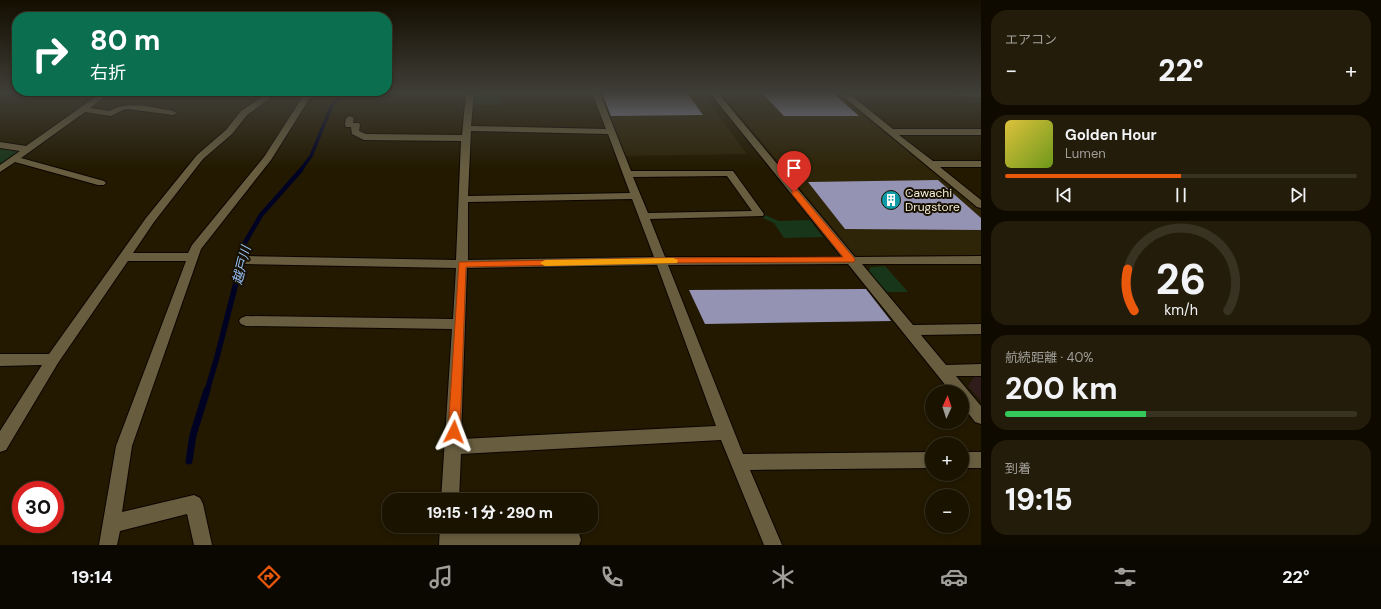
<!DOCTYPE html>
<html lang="ja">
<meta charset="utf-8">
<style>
:root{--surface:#1a1300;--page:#231c0a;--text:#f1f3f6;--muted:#9f9e99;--line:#383222;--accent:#ea580c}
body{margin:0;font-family:"DM Sans","Noto Sans JP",sans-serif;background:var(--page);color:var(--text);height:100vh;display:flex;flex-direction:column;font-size:15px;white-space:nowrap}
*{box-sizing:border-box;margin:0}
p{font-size:13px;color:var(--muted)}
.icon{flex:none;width:22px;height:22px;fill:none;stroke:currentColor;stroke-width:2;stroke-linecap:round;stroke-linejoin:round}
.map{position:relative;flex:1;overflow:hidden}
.side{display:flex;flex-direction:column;gap:10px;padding:10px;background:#0e0a00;width:400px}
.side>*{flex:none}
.banner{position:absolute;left:12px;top:12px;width:380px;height:84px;border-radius:16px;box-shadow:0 2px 6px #0003,0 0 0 1px var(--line);background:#0b6e4f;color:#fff;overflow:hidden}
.needle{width:26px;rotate:3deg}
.controls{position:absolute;left:925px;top:385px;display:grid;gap:8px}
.controls a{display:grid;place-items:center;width:44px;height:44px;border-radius:50%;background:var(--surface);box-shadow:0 2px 6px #0003,0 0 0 1px var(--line);font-size:20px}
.speed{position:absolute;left:12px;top:481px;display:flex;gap:8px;font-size:20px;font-weight:700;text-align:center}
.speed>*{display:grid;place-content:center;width:52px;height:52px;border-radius:50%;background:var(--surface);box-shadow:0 2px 6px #0003,0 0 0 1px var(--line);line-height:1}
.speed .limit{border:6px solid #d22;background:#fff;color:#111}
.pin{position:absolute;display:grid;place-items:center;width:34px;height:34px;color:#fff;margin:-41px -17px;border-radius:50% 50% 50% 0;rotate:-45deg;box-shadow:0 0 4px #0007}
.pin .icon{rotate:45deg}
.me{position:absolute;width:44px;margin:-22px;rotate:3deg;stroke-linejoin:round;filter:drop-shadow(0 0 3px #0008)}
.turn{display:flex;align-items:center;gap:14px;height:84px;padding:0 12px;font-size:18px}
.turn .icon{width:52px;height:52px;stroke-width:2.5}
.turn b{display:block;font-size:28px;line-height:34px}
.big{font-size:30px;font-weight:800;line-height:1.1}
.side .widget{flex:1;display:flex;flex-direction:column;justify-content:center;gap:6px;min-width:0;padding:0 14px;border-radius:16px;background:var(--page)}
.side .dial{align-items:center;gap:0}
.dial svg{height:104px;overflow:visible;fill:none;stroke:var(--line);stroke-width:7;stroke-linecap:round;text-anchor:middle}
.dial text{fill:var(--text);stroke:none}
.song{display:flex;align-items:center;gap:12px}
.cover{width:48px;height:48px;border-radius:6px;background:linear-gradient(135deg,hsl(50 70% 55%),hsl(80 70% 35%))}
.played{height:4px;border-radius:2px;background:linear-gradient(90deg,var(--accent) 50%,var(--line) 50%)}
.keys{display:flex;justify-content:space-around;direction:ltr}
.heat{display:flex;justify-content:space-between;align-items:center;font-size:22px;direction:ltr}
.charge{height:6px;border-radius:3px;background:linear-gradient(90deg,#34c759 40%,var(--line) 0)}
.trip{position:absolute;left:382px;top:493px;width:216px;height:40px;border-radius:16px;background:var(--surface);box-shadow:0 2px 6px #0003,0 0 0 1px var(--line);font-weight:800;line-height:40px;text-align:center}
.menu{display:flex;height:64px;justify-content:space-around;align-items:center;background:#0a0800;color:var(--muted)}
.menu .icon{width:28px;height:28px}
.menu .on{color:var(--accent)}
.menu b{font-size:18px;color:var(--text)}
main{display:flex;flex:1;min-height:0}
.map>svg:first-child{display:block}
.built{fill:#2e2408}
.education{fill:#2f1c1b}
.green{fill:#18361a}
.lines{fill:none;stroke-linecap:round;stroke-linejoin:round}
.stream-far3{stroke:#000224;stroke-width:3.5}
.stream-far2{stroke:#000224;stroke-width:4.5}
.stream-far1{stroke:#000224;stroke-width:5.5}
.stream{stroke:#000224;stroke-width:7}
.building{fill:#9493b4}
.minor-casing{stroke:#0c0500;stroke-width:2}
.minor{fill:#685d3f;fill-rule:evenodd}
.route{fill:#ea580c;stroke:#983908}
.slow{fill:#f59e0b}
.labels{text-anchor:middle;stroke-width:4;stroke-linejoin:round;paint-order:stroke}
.poi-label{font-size:12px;fill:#f4eedc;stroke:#181100;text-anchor:start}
.water-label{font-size:13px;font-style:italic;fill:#97c1f7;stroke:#181100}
</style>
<main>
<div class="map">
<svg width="981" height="545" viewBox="0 0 981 545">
<rect width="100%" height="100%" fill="#231900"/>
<g class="built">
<polygon points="601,93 702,93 747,154 624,156"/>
<polygon points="840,95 981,209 981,255 855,256 724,96"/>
</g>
<polygon class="education" points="974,377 981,377 981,401 968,386"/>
<g class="green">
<polygon points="470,93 499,93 500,105 469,104"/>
<polygon points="0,148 23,152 0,168"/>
<polygon points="765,215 779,221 810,220 823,237 784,238 774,223 763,218"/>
<polygon points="885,266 908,292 885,292 868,272 871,267"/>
</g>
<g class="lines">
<polyline class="stream-far3" points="300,171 311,156 332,105 342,93"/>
<polyline class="stream-far2" points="239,268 243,246 261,215 301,170"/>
<polyline class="stream-far1" points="207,391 217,357 240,267"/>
<polyline class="stream" points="189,461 193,435 207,390"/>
</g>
<g class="building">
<polygon points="602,93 687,93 703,115 611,116"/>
<polygon points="762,93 833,93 859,116 784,116"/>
<polygon points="938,180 981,218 981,230 845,229 808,182"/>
<polygon points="866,289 891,321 705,324 689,290"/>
</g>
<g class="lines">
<defs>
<g id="minor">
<path d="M101 93H110L90 108 110 111C129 100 152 108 173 111L177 113 173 115 128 109 123 110 111 116 85 112 21 158 104 181 106 183 104 185H98L15 162 0 172V165L20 151 0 148V142L26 146Z"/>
<polygon points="268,93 277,93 247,115 232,134 203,159 154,222 133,253 188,253 192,245 264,157 305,93 313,93 271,160 201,249 132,446 122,512 194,495 200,498 203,504 212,545 194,545 187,514 120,531 117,545 99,545 116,446 186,261 128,261 58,363 6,450 0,452 0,431 42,365 0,366 0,354 49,354 146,218 197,155 226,130 241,111"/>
<path d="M466 93H474L471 126 606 129 592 93H600L631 171H733L764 214 763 216 650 219 665 257H842L710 93H718L855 257 981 256V264H862L913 325 981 324V334L921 335 946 365 981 364V376H956L981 406V424L975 422 962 405V392H951L848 264 668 265 743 454 932 452V468L750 470 782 545H764L721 440 461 454 459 500H441L452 329 246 326 241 324 239 321 241 318 246 316 453 319 456 268 245 264 241 263 239 260 241 257 245 256 456 260 461 141 364 140 352 134 351 127H346L345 125 346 118 350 116 354 118 353 123H359L360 125 359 131 366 134 462 135ZM471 131 608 134 630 193 468 196ZM727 176 752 211 648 213 633 177ZM632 199 654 257 468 260V202ZM657 265 716 426 461 439 467 268Z"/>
<polygon points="839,93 848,93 893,129 981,129 981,135 899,135 933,161 981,161 981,167 940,167 981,200 981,208 977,207"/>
<polygon points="947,93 981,93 981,98 951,95"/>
<rect x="962" y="452" width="19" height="16"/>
<polygon points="440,526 458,526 458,534 572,531 579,533 581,540 579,545 439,545"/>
</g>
</defs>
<use href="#minor" class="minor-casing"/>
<use href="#minor" class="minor"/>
</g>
<linearGradient id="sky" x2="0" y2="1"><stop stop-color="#130e00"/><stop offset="0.55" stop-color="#3f3e37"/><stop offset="1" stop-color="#3f3e37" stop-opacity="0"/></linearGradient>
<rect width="981" height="169" fill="url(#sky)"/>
<polygon class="route" points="792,190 797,190 854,258 855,260 854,262 661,263 466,267 460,432 458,435 454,437 450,435 448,432 459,262 661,258 843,257 792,194"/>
<polygon class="slow" points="673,258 678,260 677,263 545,266 540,263 545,260"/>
<defs>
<symbol id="building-disc" viewBox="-11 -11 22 22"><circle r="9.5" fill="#0f9aa8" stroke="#181100"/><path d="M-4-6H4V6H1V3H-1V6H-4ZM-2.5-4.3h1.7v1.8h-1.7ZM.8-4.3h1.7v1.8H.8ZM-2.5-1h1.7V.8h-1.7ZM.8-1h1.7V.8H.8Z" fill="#fff"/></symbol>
</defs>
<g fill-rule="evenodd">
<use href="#building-disc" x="880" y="189" width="22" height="22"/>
</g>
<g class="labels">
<g class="poi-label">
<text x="905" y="197">Cawachi<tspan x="905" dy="14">Drugstore</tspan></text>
</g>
<g class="water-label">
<text transform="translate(241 265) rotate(-76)" y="5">越戸川</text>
</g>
</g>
</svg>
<div class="controls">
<a><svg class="needle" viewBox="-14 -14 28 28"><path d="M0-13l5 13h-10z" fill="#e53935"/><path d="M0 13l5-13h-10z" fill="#9f9e99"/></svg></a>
<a>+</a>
<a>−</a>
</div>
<div class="speed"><div class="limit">30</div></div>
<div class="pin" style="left:794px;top:192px;background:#d93025"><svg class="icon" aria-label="arrive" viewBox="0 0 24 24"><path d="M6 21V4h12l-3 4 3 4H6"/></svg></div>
<svg class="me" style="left:454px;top:432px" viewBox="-20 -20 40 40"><path d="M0-17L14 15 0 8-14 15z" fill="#ea580c" stroke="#fff" stroke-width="4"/></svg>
<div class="trip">19:15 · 1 分 · 290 m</div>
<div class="banner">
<div class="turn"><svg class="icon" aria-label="right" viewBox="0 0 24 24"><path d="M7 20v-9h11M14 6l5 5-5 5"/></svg><div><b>80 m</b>右折</div></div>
</div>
</div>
<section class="side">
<div class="widget"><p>エアコン</p>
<div class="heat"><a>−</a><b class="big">22°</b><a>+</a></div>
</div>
<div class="widget">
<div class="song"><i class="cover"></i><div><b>Golden Hour</b><p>Lumen</p></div></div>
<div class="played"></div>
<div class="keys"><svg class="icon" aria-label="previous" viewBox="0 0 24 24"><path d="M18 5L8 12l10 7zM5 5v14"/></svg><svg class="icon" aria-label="pause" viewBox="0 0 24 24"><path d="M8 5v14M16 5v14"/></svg><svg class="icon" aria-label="next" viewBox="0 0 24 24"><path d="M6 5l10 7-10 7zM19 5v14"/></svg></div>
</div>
<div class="widget dial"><svg viewBox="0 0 100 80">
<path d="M14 69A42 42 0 1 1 86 69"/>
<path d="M14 69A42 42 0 0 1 9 37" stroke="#ea580c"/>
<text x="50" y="56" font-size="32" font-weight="700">26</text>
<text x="50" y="72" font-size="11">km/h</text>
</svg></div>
<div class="widget"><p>航続距離 · 40%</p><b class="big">200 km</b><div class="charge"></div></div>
<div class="widget"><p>到着</p><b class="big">19:15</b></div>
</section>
</main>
<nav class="menu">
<b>19:14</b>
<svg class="icon on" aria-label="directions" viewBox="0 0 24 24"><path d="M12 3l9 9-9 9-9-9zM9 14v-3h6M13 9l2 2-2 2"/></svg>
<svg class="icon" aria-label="music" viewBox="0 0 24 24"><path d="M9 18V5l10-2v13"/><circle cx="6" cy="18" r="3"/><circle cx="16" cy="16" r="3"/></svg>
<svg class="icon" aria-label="phone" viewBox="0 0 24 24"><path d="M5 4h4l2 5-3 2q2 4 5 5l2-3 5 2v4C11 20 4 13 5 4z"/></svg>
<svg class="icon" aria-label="climate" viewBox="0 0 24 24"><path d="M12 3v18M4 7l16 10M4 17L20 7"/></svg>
<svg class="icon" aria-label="car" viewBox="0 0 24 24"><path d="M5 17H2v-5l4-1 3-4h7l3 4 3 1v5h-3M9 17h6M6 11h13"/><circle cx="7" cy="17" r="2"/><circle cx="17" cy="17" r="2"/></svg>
<svg class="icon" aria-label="filters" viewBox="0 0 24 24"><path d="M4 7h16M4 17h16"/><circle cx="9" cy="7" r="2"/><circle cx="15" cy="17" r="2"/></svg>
<b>22°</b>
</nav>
